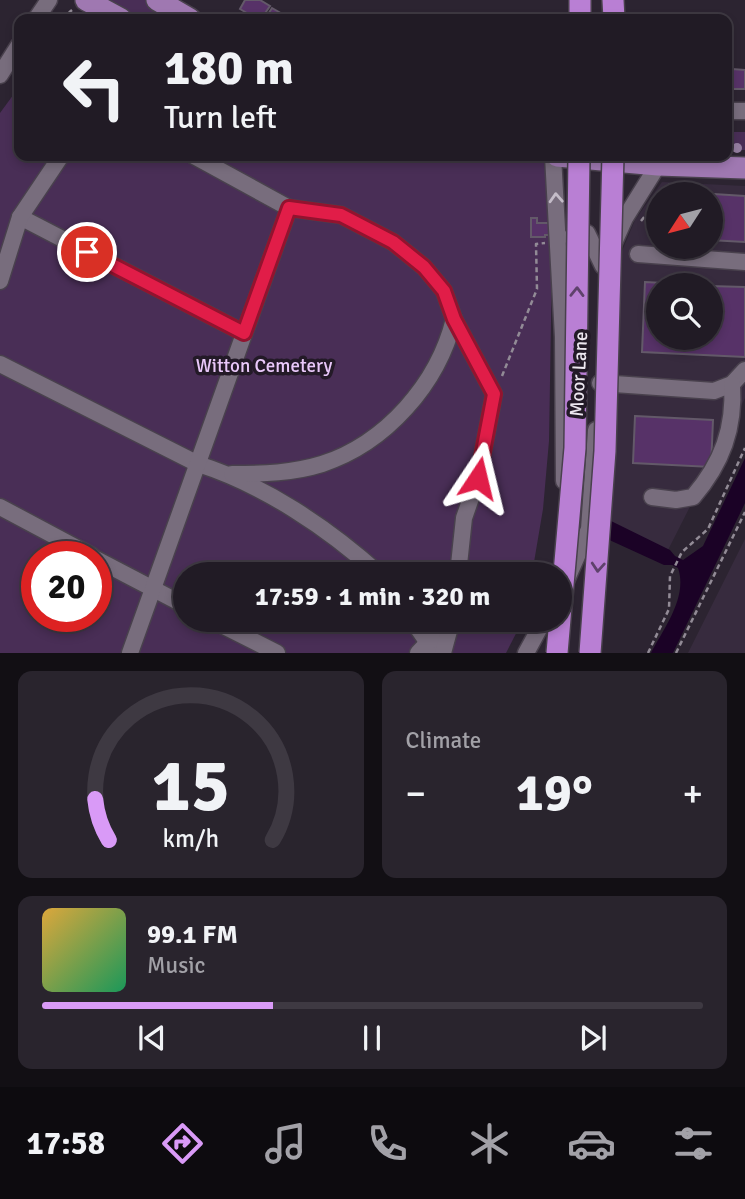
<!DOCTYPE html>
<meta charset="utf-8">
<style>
:root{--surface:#211b25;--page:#29242d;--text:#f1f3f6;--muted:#a2a1a7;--line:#3e3942;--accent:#d99af7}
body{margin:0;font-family:Signika,sans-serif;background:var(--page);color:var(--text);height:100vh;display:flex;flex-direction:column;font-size:26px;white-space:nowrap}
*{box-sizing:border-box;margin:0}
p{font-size:23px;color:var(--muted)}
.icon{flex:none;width:38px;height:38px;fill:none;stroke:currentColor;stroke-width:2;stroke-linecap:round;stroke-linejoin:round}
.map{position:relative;height:653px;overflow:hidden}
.panel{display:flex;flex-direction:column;gap:18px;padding:18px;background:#120f14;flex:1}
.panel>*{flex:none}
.top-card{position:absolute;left:14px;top:14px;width:718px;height:147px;border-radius:14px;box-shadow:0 4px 10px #0003,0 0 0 2px var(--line);background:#211b25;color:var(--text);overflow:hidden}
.needle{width:46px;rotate:234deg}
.tools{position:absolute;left:646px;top:182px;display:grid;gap:14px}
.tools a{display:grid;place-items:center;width:77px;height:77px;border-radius:50%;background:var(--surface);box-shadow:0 4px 10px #0003,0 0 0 2px var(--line);font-size:35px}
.speed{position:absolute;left:21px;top:541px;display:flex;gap:14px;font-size:35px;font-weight:700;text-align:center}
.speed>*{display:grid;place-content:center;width:91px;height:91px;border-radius:50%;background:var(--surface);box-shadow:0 4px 10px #0003,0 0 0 2px var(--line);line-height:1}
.speed .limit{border:10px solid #d22;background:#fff;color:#111}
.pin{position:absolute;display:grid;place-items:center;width:60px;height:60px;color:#fff;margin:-30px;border:4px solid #fff;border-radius:50%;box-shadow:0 2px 7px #0007}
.me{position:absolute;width:77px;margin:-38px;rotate:10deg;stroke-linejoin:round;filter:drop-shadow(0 0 5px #0008)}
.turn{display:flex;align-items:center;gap:24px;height:147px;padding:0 35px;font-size:32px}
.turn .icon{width:91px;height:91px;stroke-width:2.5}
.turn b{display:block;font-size:49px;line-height:60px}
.big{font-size:52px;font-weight:700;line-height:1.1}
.panel .card{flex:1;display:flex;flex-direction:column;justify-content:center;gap:10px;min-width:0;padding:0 24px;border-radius:14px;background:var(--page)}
.panel .dial{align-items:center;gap:0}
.dial svg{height:182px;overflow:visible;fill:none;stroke:var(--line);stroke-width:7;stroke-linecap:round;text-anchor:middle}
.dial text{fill:var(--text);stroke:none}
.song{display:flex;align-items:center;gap:21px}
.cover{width:84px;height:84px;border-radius:10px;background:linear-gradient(135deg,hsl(40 70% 55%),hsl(150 70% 35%))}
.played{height:7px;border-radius:4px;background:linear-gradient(90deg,var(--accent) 35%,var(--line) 35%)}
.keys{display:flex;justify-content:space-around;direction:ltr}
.heat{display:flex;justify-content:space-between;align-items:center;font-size:38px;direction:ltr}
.panel .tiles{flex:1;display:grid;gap:18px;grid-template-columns:1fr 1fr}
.card:last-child{grid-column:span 2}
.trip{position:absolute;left:173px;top:562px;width:399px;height:70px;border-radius:35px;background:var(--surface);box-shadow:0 4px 10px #0003,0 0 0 2px var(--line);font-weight:700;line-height:70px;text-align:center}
.tabs{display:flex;height:112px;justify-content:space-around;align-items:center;background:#0d0b0f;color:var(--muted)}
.tabs .icon{width:49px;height:49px}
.tabs .active{color:var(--accent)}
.tabs b{font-size:32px;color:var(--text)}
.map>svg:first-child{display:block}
.built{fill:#372b3e;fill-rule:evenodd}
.green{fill:#492e56;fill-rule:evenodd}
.water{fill:#1b0226}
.building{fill:#573268;stroke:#635969;stroke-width:2}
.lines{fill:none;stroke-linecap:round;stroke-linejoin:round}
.minor-casing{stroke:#49414d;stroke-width:19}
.major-casing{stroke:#49414d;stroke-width:24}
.highway-casing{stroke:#49414d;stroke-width:24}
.path{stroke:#928b96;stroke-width:2.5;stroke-dasharray:5 3.5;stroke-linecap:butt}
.minor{stroke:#786d7d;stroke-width:16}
.major{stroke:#9f78b1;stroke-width:21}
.highway{stroke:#b97fd4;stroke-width:21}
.highway-bridge-casing{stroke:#49414d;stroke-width:24;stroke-linecap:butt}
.highway-bridge{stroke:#b97fd4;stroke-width:21}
.tree{fill:#947ea0}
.oneway{stroke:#c4bcc8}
.oneway2{stroke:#5f426c}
.route-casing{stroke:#92132f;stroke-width:18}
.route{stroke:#e11d48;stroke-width:12}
.labels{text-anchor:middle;stroke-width:7;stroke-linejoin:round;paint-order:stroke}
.park-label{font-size:19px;fill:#e9c8fa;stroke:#231a27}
.street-label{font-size:19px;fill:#ede7f0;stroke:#231a27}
</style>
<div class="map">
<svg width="745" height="653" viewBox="0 0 745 653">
<rect width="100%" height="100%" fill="#2c2431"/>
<g class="built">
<path d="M662 182 745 186V398L667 552 609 526 622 251 635 220ZM658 194H710V247H658ZM658 285H710V338H658Z"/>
<polygon points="745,539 745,653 688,653"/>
</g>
<g class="green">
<polygon points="110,0 145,0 178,19 141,19"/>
<path d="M19 87V156H326L347 161 550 159 552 261 549 441 543 509 532 574H186V620H523L506 653H0V113ZM37 556H96V616H37Z"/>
<rect x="726" y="132" width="19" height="18"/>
</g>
<path class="water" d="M745 458V503L673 653H651C664 628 688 597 678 568L672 565H664L605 538 611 521 670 550 675 556 683 560 703 546Z"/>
<g class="building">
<polygon points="245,0 260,0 270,6 261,19 257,19 240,9"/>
<polygon points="272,8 291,19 265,19"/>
<polygon points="732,69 745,70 745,89 730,89"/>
<polygon points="682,192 745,196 745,242 710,240 710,194 682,194"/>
<polygon points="531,218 537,218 537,223 549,223 549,235 545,235 545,237 531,237"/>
<polygon points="645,282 701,285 658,285 658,338 710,338 710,286 745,287 745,357 642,352"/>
<polygon points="635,416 713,420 711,467 633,463"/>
</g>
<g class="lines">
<defs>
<g id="minor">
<polyline points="36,19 49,0"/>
<polyline points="0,75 19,45"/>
<polyline points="726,111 745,111"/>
<polyline points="194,156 289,208 341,215 393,242 424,267 444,291 454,319 494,394 478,478 464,518 458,574"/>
<polyline points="553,156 563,337 564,481"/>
<polyline points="20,217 244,333"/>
<polyline points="571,237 587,233 603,266"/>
<polyline points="613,245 625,218 658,165"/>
<polyline points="638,254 745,262"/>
<polyline points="0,281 20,217 61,156"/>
<path d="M0 364 198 464C264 485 328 528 379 574"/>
<polyline points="600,383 714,391 732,384 745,370"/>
<path d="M232 474C263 474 293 473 322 464 386 443 438 384 454 319"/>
<path d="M652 497 676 500 693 497C722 463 735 428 732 384"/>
<polyline points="0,507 92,556"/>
<polyline points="96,559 186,606"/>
<polyline points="566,581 589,529 596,430"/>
<polyline points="212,620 277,653"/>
<polyline points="412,620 435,653"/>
<polyline points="130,653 289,208"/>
<polyline points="418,653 449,620"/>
<polyline points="443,653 452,620"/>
<polyline points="526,653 544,620"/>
</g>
<g id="major">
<polyline points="86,0 121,19"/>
<polyline points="157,0 190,19"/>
<polyline points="557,156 658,165 745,168"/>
</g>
<g id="highway">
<polyline points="613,0 614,19"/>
<polyline points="580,19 580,0"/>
</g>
</defs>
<use href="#minor" class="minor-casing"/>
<use href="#major" class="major-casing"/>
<use href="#highway" class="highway-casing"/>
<g class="path">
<polyline points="55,14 62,18 72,10"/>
<polyline points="662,194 670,184"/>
<polyline points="641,221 658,200"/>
<polyline points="502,376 537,289 536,244 545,243"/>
<polyline points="648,653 669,609 670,576 682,552 708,529 745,448"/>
<polyline points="676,653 745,512"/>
</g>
<use href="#minor" class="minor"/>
<use href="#major" class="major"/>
<use href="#highway" class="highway"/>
<defs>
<g id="highway-bridge">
<polyline points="557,653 575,448 579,156"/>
<polyline points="590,653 605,451 613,156"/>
</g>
</defs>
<use href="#highway-bridge" class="highway-bridge-casing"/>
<use href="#highway-bridge" class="highway-bridge"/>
</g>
<circle class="tree" cx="737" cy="148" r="5"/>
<defs><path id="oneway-chevron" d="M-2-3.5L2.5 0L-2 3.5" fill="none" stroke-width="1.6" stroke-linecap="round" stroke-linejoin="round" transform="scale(1.75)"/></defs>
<use class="oneway" href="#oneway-chevron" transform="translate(556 198) rotate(-93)"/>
<g class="oneway2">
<use href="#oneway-chevron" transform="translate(577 292) rotate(-89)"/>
<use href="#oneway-chevron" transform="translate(598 567) rotate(94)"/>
</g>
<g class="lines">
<defs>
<polyline id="route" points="87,252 244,333 289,208 341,215 393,242 424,267 444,291 454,319 494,394 478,478"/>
</defs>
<use href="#route" class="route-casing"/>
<use href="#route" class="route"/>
</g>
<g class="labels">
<g class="park-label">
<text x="264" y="372">Witton Cemetery</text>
</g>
<g class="street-label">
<text transform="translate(578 374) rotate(-87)" y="7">Moor Lane</text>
</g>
</g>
</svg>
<div class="tools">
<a><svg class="needle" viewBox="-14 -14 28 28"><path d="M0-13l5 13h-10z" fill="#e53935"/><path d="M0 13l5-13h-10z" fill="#a2a1a7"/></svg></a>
<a><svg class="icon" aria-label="search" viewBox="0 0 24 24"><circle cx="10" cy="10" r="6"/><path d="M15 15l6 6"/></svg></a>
</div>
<div class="speed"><div class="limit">20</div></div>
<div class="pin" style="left:87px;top:252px;background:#d93025"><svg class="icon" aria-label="arrive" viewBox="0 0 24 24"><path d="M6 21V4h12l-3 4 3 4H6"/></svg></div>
<svg class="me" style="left:478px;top:478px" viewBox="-20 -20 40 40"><path d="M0-17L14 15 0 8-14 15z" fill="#e11d48" stroke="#fff" stroke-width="4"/></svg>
<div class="trip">17:59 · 1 min · 320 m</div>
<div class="top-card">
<div class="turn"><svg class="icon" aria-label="left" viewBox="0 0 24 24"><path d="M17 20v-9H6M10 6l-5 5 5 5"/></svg><div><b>180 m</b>Turn left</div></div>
</div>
</div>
<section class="panel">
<div class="tiles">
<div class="card dial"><svg viewBox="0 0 100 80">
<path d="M14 69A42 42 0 1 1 86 69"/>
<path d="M14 69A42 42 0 0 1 8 51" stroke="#d99af7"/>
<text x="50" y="56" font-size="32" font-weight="700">15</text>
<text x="50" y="72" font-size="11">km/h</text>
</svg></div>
<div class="card"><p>Climate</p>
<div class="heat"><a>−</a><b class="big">19°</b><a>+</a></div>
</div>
<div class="card">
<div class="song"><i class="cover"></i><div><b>99.1 FM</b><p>Music</p></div></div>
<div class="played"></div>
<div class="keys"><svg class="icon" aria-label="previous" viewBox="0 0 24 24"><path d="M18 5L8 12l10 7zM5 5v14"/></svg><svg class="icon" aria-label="pause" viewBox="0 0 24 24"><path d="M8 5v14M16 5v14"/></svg><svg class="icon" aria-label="next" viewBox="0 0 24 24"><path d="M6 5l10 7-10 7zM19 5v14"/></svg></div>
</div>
</div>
</section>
<nav class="tabs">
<b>17:58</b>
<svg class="icon active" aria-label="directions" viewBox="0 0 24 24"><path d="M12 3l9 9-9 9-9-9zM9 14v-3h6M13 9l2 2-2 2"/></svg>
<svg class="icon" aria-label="music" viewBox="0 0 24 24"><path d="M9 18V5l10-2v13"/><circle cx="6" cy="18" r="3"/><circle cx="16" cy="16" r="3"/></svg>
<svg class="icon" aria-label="phone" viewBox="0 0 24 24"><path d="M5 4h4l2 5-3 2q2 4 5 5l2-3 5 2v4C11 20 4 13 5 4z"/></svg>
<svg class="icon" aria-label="climate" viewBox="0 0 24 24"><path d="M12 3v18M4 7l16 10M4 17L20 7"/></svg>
<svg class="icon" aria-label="car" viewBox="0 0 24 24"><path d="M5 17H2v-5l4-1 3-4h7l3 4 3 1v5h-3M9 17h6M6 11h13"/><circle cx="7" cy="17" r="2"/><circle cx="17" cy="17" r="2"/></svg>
<svg class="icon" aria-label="filters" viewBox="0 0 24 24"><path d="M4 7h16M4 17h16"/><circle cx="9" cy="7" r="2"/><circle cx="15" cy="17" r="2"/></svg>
</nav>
